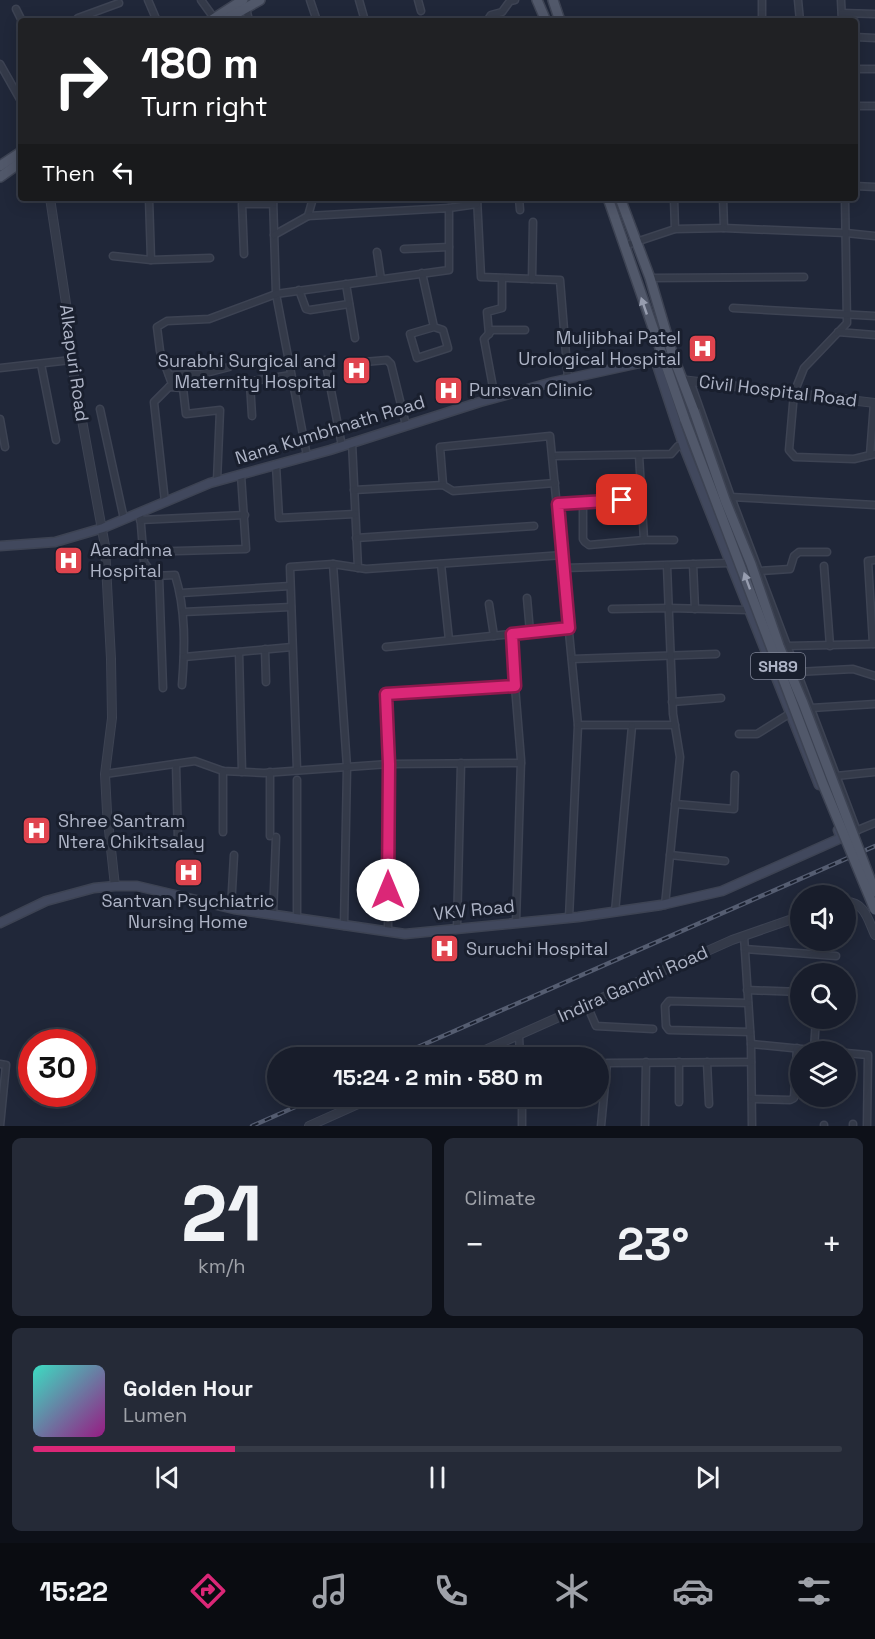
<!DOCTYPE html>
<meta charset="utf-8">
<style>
:root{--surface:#181d2b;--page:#252a37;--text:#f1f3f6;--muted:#9fa2a9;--line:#363b47;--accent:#db2777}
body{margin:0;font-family:"Space Grotesk",sans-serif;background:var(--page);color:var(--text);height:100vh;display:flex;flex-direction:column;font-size:22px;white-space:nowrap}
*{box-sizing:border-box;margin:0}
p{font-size:20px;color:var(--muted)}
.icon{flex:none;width:33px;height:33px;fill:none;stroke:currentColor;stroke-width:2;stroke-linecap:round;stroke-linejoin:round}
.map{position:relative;height:1126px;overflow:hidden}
.panel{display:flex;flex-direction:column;gap:12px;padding:12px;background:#0d1018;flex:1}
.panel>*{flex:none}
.hud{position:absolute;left:18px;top:18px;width:840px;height:183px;border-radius:6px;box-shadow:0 3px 15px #0003,0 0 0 2px var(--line);background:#202124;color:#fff;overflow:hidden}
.fabs{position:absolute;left:790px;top:885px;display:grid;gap:12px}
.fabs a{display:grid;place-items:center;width:66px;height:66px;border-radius:50%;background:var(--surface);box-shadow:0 3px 15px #0003,0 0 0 2px var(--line);font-size:30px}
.speed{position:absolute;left:18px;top:1029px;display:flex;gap:12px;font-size:30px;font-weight:700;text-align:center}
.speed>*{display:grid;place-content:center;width:78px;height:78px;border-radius:50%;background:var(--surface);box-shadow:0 3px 15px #0003,0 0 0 2px var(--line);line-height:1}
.speed .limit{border:9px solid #d22;background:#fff;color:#111}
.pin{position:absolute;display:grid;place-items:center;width:51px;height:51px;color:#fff;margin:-26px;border-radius:12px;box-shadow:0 3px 9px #0006}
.me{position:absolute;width:66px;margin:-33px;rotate:0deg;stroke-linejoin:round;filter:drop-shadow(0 0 4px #0008)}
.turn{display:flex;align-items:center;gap:21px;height:126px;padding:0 24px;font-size:27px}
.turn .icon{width:78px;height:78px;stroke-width:2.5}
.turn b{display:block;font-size:42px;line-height:51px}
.then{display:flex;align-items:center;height:57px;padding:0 24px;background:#0003;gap:12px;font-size:22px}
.big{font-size:45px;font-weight:600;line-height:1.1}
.panel .tile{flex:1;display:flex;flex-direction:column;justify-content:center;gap:9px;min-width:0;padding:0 21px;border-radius:9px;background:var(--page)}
.panel .dial{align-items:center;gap:0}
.dial b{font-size:78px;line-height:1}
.song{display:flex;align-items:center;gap:18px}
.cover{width:72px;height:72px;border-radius:9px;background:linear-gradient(135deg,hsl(170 70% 55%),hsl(310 70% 35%))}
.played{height:6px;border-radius:3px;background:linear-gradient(90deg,var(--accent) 25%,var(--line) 25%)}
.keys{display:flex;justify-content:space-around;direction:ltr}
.heat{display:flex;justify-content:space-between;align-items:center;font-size:33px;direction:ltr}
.panel .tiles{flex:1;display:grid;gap:12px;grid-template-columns:1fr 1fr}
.tile:last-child{grid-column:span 2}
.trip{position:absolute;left:267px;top:1047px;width:342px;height:60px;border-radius:30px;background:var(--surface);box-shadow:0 3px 15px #0003,0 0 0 2px var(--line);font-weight:600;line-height:60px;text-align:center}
.tab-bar{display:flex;height:96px;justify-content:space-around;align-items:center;background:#0a0c11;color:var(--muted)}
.tab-bar .icon{width:42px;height:42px}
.tab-bar .active{color:var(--accent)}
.tab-bar b{font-size:27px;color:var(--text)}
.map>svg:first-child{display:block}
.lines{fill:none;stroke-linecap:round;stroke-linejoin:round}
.minor-casing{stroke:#3d4353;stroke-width:9}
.tertiary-casing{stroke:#3d4353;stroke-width:10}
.secondary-casing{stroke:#3d4353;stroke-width:11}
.primary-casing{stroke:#3d4353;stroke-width:12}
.minor{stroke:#343a49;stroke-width:6}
.tertiary{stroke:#343a49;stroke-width:8}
.secondary{stroke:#41485d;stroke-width:8}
.primary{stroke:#51586a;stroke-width:9}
.rail-casing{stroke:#555d71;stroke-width:4.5}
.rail{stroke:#191f2e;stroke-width:2;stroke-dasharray:7;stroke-linecap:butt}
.primary-bridge-casing{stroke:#3d4353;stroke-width:12;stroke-linecap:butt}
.primary-bridge{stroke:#51586a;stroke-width:9}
.oneway{fill:#979daf}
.route-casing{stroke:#8e194d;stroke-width:15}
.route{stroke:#db2777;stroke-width:10}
.labels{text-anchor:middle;stroke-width:6;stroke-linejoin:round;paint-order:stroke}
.shield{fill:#191f2e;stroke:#818798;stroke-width:1.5}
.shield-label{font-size:16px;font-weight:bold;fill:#aeb4c6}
.poi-label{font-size:18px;fill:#aeb4c6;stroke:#191f2e;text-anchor:start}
.street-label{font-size:18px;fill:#aeb4c6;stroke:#191f2e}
</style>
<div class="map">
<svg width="875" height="1126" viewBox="0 0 875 1126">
<rect width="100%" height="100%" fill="#202739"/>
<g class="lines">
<defs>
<g id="minor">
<polyline points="148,0 157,21"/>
<polyline points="201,0 214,18"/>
<polyline points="310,0 317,21"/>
<polyline points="359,0 365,21"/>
<polyline points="418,0 421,11"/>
<polyline points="762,0 762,21"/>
<polyline points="798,0 800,21"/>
<polyline points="841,0 842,21"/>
<polyline points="246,7 249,21"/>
<polyline points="16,9 22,21"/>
<polyline points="842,13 875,14"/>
<polyline points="75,21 78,18 119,3"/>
<polyline points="487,21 491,15 502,12 510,1 515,0"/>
<polyline points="855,37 875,38"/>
<polyline points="0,64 21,101"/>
<polyline points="855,69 875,69"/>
<polyline points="855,106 875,106"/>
<polyline points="855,186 875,187"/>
<polyline points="149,198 151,260"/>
<polyline points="273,198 276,294 307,456"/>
<polyline points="477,198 481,277 560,280 568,379"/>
<polyline points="519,198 520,210"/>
<polyline points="545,198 554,198"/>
<polyline points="674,198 675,229"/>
<polyline points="723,198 724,228 846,233 875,236"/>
<polyline points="845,198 847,323 804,368 794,393 789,450 795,457 854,459 875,454"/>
<polyline points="449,208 477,204"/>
<polyline points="308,216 313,198"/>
<polyline points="624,246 675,229 724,228"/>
<polyline points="404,249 449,247"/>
<polyline points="377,252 381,279"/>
<polyline points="244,254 242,204 273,204"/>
<polyline points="113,256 151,260 210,258"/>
<polyline points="422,273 434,327 443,330 448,348 417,358 410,334 434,327"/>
<polyline points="650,278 804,277"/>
<polyline points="532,279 533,222"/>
<polyline points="346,284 355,338"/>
<polyline points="299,290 306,309 310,310 349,304"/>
<polyline points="733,308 875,316"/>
<polyline points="838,332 875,335"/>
<polyline points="489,334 487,312 502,308 502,279"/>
<polyline points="325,360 342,446"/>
<polyline points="364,362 387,360 391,364 406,425"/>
<polyline points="41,364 56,440"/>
<polyline points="0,368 71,360"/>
<polyline points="169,375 202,374 229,367"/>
<polyline points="690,381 731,497 857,831"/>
<polyline points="169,387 183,388 186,414 220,410 217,481"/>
<polyline points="495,398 484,339 492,330 525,330"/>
<polyline points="100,409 124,519"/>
<polyline points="252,416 250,383 253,381 291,375"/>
<polyline points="0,419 5,447"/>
<polyline points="352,442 358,568"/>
<polyline points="639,455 644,540"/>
<polyline points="870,455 874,403"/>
<polyline points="553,456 671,454 678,446 684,447"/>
<polyline points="276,465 279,518 355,514"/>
<polyline points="443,485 440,447 550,436 578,725 569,918"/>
<polyline points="354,490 443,485 453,491 555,483"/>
<polyline points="731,497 875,505"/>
<polyline points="165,502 154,402 172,384 160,351 157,327 167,321 209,319 276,294 449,270 449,208 308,216 274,235"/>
<polyline points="583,502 583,539 585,542 589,545 644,540 674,540"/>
<polyline points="558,504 642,499"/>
<path d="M140 513 144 562 154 576 175 575C186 610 185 648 182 685"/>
<polyline points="140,520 245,515"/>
<polyline points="356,538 534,526"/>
<polyline points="143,552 246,549 241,475"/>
<polyline points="333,564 347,767 344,926"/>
<polyline points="441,564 449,640"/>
<polyline points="693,564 695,609"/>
<polyline points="824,566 830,646"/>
<polyline points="564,568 729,563"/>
<polyline points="760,571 790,569 794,556 799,552 827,552"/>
<polyline points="159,576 163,688"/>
<polyline points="181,593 290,586"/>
<polyline points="527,598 530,632"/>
<polyline points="489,604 494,636"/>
<polyline points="612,609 669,608 748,610"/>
<polyline points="183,612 291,607"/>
<polyline points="512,634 515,686"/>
<polyline points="873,644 868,561 875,560"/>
<polyline points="787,646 875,644"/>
<polyline points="386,647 569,628"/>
<polyline points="265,649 266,682"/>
<polyline points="239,652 242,772"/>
<polyline points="184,657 292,647"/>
<polyline points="572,659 716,654"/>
<polyline points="797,672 853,669 875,676"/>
<polyline points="672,702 721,698"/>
<polyline points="811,708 875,704"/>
<polyline points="578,725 675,725"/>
<polyline points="739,734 757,734 789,714"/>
<polyline points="176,764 178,840"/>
<polyline points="297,770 290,567 333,564 366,569 563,555"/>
<polyline points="105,774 195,761 223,771 264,773 389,764 521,763"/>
<polyline points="836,776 875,772"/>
<polyline points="297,780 297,919"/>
<polyline points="675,804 734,809 735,775"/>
<polyline points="223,832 223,771"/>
<polyline points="853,832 875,823"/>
<polyline points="270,836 270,772"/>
<polyline points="670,855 725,861"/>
<polyline points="665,905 680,757 673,714 667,566"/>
<polyline points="231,908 234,855"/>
<polyline points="615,912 632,726"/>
<polyline points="273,915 276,837"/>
<polyline points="457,928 461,763"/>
<polyline points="388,932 389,764 386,694 515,686 521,760 516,922"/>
<polyline points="744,936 751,1044 752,1126"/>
<polyline points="745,949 836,956"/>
<polyline points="747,990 801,992"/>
<polyline points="748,1003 669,1001 665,1006 666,1026 669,1030 750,1032"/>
<polyline points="587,1005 596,1026 653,1029"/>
<polyline points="519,1035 520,1058"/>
<polyline points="751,1044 832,1052"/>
<polyline points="814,1050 816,1018"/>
<polyline points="846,1053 868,1055 867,1126"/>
<polyline points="679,1062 679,1102"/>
<polyline points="707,1062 709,1104"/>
<polyline points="0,1064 6,1065 0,1126"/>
<polyline points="752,1099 790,1100 794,1098 797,1048"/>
<polyline points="522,1126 522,1096"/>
<polyline points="601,1126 607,1063 751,1062"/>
<polyline points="645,1126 646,1062"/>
<polyline points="824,1126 824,1125"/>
<polyline points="853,1126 853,1124"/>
</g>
<g id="tertiary">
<polyline points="50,198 67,310 71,360 105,546 111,659 112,718 105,774 107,812 115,886"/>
<polyline points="682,380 875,403"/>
<path d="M846 902C865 902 868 920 875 935"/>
<polyline points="467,1058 732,940 801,916"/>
<polyline points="309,1126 376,1096"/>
</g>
<g id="secondary">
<polyline points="655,359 684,447 819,785"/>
<polyline points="0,546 55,542 103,528 210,483 330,450 480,402 553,382 658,359"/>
<polyline points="0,923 46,901 94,888 115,886 137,886 234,909 405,934 578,917 661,905 722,891 841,838 838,830"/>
</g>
<g id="primary">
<polyline points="537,0 546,21"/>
<polyline points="553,0 560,21"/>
<polyline points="210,21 243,0"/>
<polyline points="223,21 260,0"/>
<polyline points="0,166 21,152"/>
<polyline points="0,177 21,162"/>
<polyline points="608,198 685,420"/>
<polyline points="620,198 650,278 673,356 694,411"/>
</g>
</defs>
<use href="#minor" class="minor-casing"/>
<use href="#tertiary" class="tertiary-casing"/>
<use href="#secondary" class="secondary-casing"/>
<use href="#primary" class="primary-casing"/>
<use href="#minor" class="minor"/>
<use href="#tertiary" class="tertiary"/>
<use href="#secondary" class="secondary"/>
<use href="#primary" class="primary"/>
<defs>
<g id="rail">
<polyline points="393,1058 875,846"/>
<polyline points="252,1126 320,1096"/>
</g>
</defs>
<use href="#rail" class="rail-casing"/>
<use href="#rail" class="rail"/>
<defs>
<g id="primary-bridge">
<polyline points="694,411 725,500 751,564 779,646 803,703 875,892"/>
<polyline points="685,420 823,784 875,910"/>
</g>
</defs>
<use href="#primary-bridge" class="primary-bridge-casing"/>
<use href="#primary-bridge" class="primary-bridge"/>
</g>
<defs><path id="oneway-solid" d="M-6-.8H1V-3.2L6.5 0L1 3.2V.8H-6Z" transform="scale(1.5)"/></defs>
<g class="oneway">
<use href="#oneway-solid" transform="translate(644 306) rotate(-109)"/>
<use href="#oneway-solid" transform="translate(747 581) rotate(-110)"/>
</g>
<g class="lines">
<defs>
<polyline id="route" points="388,890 389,764 386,694 515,686 512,634 569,628 558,504 622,500"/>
</defs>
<use href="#route" class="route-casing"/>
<use href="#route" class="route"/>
</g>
<defs>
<symbol id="hospital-square" viewBox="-11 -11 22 22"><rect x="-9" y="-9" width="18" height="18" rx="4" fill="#e0444e" stroke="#191f2e"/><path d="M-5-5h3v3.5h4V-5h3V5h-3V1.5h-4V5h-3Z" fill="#fff"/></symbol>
</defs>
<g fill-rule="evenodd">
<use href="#hospital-square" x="686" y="332" width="33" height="33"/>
<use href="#hospital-square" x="340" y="354" width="33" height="33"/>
<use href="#hospital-square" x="432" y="374" width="33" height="33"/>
<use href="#hospital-square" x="52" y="544" width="33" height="33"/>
<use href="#hospital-square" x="20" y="814" width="33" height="33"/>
<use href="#hospital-square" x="172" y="856" width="33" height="33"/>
<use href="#hospital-square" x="428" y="932" width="33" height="33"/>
</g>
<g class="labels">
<rect class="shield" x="751" y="653" width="54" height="26" rx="4.5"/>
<g class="shield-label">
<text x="778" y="672">SH89</text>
</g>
<g class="poi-label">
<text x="681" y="344" text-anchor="end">Muljibhai Patel<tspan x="681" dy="21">Urological Hospital</tspan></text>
<text x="336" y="367" text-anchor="end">Surabhi Surgical and<tspan x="336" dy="21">Maternity Hospital</tspan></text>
<text x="469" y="396">Punsvan Clinic</text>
<text x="90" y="556">Aaradhna<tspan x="90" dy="21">Hospital</tspan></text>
<text x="58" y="827">Shree Santram<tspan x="58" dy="21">Ntera Chikitsalay</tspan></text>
<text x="188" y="907" text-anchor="middle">Santvan Psychiatric<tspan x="188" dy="21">Nursing Home</tspan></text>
<text x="466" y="955">Suruchi Hospital</text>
</g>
<g class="street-label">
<text transform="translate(74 363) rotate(82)" y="6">Alkapuri Road</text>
<text transform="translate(778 391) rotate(7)" y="6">Civil Hospital Road</text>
<text transform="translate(330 430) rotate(-17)" y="6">Nana Kumbhnath Road</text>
<text transform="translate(474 910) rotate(-6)" y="6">VKV Road</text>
<text transform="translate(633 984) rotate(-24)" y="6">Indira Gandhi Road</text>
</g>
</g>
</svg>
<div class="fabs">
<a><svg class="icon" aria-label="sound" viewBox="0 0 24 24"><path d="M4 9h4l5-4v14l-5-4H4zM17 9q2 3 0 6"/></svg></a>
<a><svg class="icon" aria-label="search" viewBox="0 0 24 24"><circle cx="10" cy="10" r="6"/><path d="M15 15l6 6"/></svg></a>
<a><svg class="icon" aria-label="layers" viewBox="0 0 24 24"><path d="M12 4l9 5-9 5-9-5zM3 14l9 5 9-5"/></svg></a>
</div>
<div class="speed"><div class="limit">30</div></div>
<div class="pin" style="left:622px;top:500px;background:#d93025"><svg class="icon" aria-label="arrive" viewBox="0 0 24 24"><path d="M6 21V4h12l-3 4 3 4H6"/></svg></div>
<svg class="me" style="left:388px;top:890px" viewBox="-20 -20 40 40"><circle r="19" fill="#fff"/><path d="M0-13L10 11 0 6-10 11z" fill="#db2777"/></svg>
<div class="trip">15:24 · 2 min · 580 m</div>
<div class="hud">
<div class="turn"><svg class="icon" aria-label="right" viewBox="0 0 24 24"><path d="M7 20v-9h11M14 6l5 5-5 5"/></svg><div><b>180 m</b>Turn right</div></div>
<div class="then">Then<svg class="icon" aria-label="left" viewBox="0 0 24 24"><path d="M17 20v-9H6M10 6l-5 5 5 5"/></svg></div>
</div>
</div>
<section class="panel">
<div class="tiles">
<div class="tile dial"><b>21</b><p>km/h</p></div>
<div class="tile"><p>Climate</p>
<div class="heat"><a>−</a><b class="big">23°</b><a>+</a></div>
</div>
<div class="tile">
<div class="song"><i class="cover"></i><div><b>Golden Hour</b><p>Lumen</p></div></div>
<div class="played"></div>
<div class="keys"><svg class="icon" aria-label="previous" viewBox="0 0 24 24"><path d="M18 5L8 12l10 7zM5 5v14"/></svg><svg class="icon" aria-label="pause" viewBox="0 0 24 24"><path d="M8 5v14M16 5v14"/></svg><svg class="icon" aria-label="next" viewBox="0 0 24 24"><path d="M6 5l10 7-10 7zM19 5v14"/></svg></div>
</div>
</div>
</section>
<nav class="tab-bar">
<b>15:22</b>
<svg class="icon active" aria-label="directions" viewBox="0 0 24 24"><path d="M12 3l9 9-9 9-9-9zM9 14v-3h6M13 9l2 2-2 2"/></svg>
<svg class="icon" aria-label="music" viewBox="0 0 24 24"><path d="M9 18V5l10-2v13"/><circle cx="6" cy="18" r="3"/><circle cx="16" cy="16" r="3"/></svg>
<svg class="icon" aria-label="phone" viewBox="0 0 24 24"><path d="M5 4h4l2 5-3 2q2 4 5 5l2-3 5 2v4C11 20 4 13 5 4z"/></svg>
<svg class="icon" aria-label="climate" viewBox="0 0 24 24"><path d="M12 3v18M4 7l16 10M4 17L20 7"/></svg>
<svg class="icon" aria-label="car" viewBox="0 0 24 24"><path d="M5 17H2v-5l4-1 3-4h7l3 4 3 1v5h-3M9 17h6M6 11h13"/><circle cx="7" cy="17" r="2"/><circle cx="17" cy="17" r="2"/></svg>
<svg class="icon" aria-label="filters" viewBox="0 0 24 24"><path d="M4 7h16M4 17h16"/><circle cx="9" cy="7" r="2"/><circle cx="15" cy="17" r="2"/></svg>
</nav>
